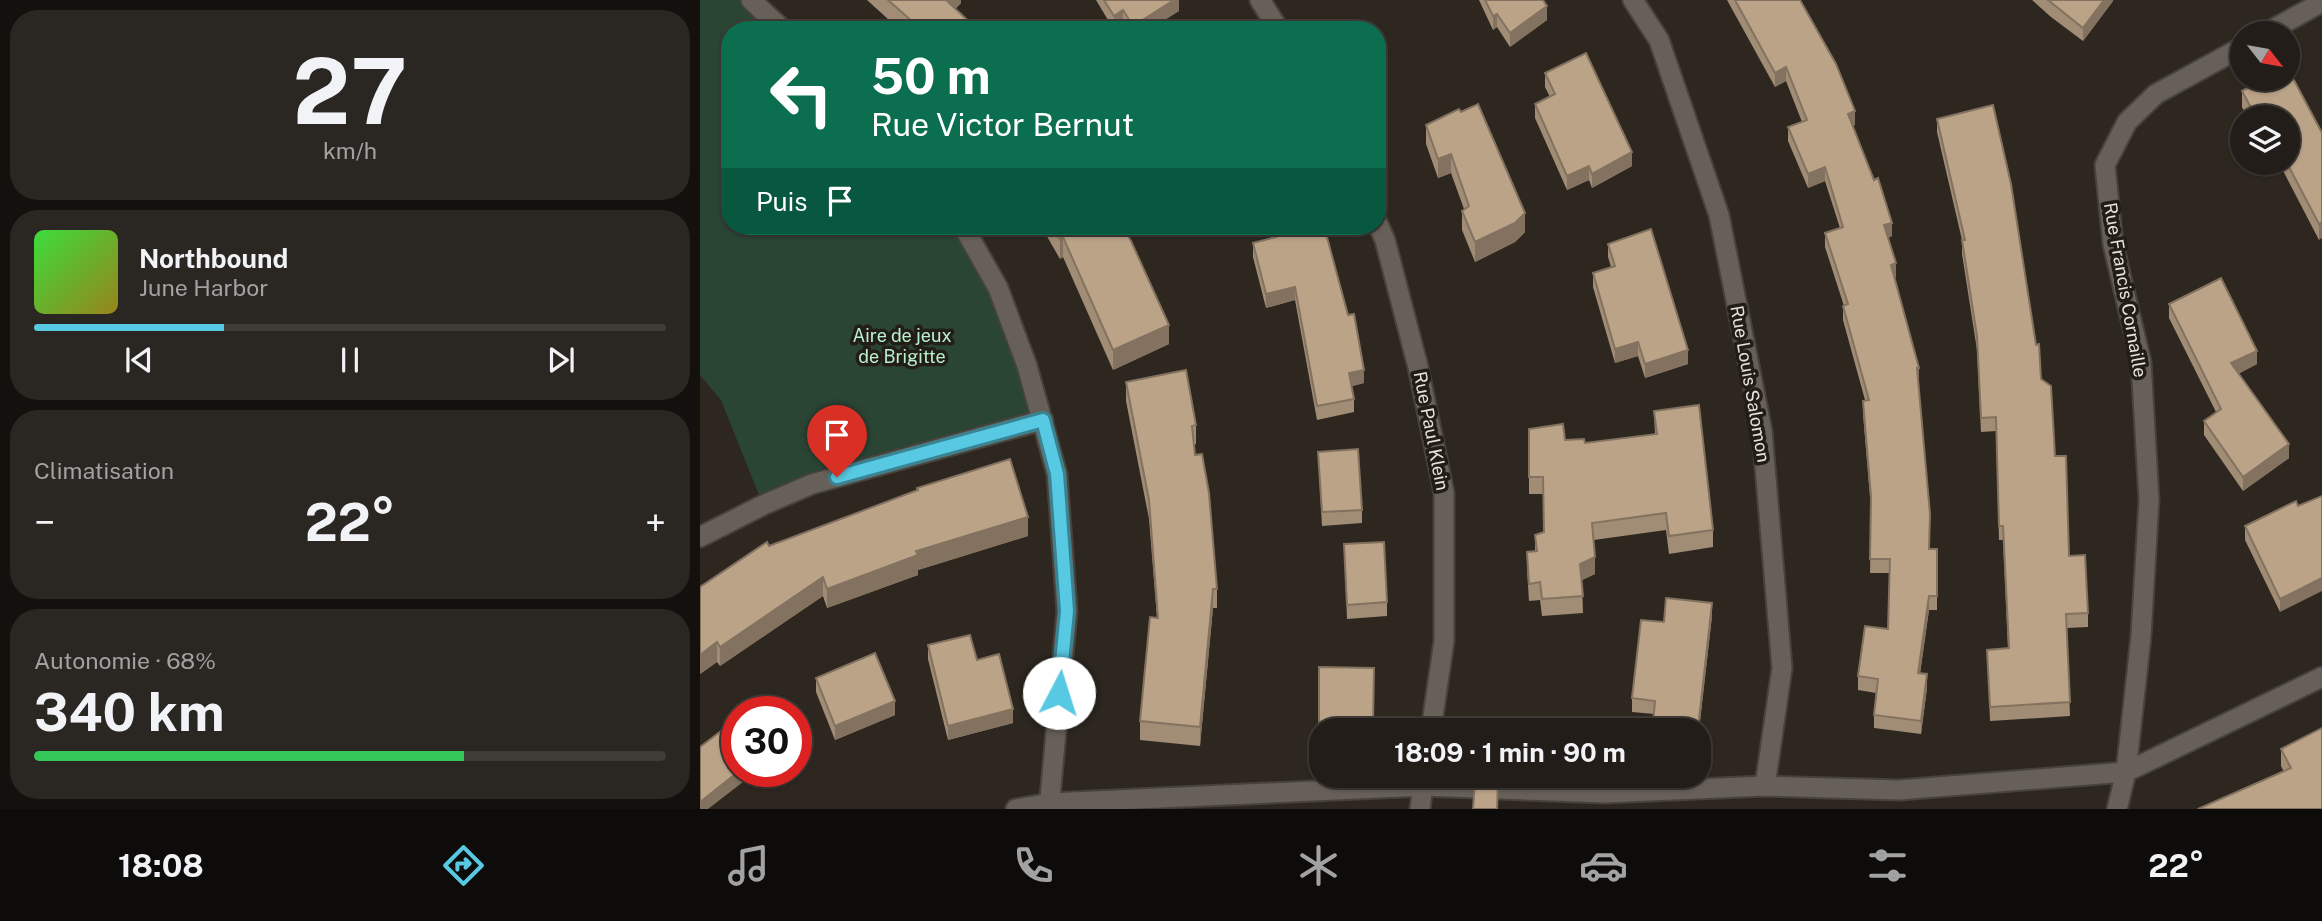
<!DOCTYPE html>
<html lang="fr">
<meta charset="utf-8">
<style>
:root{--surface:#221d18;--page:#2a2621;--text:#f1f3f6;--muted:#a2a2a2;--line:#3f3b37;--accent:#57c9e2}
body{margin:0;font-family:"Public Sans",sans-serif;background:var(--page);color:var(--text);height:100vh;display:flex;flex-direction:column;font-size:26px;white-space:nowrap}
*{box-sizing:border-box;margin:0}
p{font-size:23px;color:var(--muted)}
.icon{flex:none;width:38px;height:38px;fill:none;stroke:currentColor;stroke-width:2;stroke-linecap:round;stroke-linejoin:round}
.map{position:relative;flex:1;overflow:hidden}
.sheet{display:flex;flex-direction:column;gap:10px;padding:10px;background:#13100d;width:700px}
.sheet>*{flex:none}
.top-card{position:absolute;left:21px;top:21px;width:665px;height:214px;border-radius:28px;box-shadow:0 2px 5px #0004,0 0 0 2px var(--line);background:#0b6e4f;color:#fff;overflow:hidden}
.needle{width:46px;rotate:121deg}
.controls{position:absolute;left:1530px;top:21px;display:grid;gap:14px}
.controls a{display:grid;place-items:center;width:70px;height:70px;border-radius:50%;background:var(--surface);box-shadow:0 2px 5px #0004,0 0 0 2px var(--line);font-size:35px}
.speed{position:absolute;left:21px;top:696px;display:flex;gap:14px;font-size:35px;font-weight:700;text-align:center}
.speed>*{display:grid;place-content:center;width:91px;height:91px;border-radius:50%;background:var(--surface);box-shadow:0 2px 5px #0004,0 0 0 2px var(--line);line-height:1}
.speed .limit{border:10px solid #d22;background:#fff;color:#111}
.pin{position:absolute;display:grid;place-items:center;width:60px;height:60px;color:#fff;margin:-72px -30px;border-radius:50% 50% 50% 0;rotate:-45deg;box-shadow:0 0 7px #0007}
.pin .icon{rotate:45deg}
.me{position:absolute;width:77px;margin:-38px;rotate:5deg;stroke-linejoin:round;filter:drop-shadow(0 0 5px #0008)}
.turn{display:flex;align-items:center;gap:24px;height:147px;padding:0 35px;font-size:32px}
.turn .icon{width:91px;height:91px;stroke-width:2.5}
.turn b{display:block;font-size:49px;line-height:60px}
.then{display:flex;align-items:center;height:66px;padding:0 35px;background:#0003;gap:14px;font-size:26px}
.big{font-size:52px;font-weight:700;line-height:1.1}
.sheet .card{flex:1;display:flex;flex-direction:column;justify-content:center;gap:10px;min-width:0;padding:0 24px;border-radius:28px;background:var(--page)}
.sheet .dial{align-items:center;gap:0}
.dial b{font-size:91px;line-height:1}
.song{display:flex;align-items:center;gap:21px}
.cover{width:84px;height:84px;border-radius:10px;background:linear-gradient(135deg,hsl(120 70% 55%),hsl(50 70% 35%))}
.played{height:7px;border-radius:4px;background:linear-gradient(90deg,var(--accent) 30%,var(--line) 30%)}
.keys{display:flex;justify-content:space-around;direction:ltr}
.heat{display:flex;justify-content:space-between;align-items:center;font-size:38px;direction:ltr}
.charge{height:10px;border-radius:5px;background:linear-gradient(90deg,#34c759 68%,var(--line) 0)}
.trip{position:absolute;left:609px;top:718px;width:402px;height:70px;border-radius:28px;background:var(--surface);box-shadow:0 2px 5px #0004,0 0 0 2px var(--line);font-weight:700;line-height:70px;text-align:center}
.tab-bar{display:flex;height:112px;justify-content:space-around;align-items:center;background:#0e0c0a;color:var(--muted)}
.tab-bar .icon{width:49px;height:49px}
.tab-bar .on{color:var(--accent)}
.tab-bar b{font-size:32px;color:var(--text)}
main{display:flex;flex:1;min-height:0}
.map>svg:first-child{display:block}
.green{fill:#2b4535}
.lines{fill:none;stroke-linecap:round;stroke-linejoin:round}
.minor-casing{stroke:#47423c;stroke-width:23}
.minor{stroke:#676058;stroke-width:19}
.wall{fill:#a18c75}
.shaded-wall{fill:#83725f}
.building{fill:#bba388;stroke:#83725f;stroke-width:2}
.route-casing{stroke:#398393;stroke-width:18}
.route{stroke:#57c9e2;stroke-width:12}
.labels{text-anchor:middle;stroke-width:7;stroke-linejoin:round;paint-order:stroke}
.street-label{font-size:18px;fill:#e6e2dd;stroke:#231d17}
.park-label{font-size:18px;fill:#b8f1cd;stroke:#231d17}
</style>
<main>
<section class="sheet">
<div class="card dial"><b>27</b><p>km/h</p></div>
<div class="card">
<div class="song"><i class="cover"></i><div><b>Northbound</b><p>June Harbor</p></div></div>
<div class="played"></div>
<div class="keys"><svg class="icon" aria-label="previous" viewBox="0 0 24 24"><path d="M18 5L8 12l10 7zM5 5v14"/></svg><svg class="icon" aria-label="pause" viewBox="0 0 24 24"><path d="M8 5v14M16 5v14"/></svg><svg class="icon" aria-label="next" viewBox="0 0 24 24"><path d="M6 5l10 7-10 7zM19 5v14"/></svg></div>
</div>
<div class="card"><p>Climatisation</p>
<div class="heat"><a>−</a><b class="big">22°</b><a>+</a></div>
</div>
<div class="card"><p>Autonomie · 68%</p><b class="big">340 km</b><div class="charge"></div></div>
</section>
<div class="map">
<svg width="1622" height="809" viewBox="0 0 1622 809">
<rect width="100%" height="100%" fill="#2d2720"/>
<polygon class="green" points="0,0 51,0 83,30 30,30 30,226 263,226 343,420 63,505 21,400 0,375"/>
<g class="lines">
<defs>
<g id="minor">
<polyline points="51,0 83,30"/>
<polyline points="560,0 579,30"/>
<polyline points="933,0 959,40 1019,215 1062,431 1082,668 1065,786"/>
<polyline points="1566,33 1622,2"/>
<polyline points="677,222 685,240 718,367 744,493 744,641 731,730"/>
<polyline points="263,226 298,288 327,366 357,474 367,611 349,809"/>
<polyline points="0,537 63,505 112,484 343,420"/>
<polyline points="316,809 350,803 723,786 905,793 1065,786 1199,790 1426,772 1622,677"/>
<polyline points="720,809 724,776"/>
<polyline points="1417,809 1426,772 1441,636 1449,500 1441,362 1413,244 1405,165 1427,122 1456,94 1542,47"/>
</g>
</defs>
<use href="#minor" class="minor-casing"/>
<use href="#minor" class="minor"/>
</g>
<g class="wall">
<polygon points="167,0 261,0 261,3 255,9 278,30 200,30"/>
<polygon points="396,0 479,0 479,11 448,30 427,30 423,24 414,30"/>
<polygon points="779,0 843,0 847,20 810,47 797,27 793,30"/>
<polygon points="1027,0 1100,0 1155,125 1152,126 1192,236 1188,238 1196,277 1194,278 1219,381 1218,382 1230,549 1237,549 1237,610 1229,610 1220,674 1227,688 1221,734 1174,728 1174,715 1176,693 1158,690 1158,676 1188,629 1190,573 1170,573 1171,508 1163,414 1163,401 1165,400 1143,320 1143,306 1144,306 1125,247 1125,233 1140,228 1125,181 1108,188 1088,141 1088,127 1102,122 1086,81 1075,87"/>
<polygon points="1332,0 1413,0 1413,1 1383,41 1351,17"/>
<polygon points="845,73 932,166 892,188 889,180 867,190 835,118 835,104 850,97 845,87"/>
<polygon points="1542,91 1622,133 1619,240 1579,163 1587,163 1587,117 1547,117 1542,107"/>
<polygon points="1237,119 1341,379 1355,456 1369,556 1388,613 1388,627 1367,628 1370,716 1290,721 1287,650 1308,648 1303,540 1299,540 1296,431 1281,432 1277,350 1262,254 1262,240 1237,132"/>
<polygon points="726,125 825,232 815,242 775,262 762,230 762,211 764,209 751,173 738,178 726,144"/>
<polygon points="341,226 422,226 469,344 413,370 363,257 360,259"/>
<polygon points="567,226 615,226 664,383 652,386 654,399 654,412 617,420 595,300 566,308 553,257 553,243 572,238"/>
<polygon points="908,244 988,364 945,378 938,356 915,363 893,287 893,273 911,267 908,257"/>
<polygon points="1469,304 1557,364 1538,374 1589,458 1543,491 1504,435 1504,421 1516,412 1469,318"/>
<polygon points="426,382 496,425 496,444 494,445 517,589 517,608 513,608 500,746 440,740 440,721 457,618 449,519 426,401"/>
<polygon points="954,411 1013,530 1013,547 969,554 966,530 894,540 895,574 882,580 883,613 842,616 840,600 829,601 827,569 827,552 835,551 835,535 844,532 843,494 829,494 829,429 865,440 885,443 955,435"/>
<polygon points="618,452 662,510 662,523 622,526"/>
<polygon points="217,488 328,536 218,570 218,575 127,608 123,596 20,666 17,662 0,674 69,546 217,490"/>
<polygon points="1598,506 1580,612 1545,540 1545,526"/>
<polygon points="644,544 687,602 687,616 647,619"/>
<polygon points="1012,616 999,730 953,730 954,714 932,712 932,698 964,622"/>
<polygon points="228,645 277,660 313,723 248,740 228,659"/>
<polygon points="619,667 674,668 673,730 621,730 621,739 619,739"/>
<polygon points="116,678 195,715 135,740 116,692"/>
<polygon points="1581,749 1622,809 1584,772 1581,766"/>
</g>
<g class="shaded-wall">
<polygon points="246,0 261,0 261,3 245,20"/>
<polygon points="474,0 479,0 479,11 448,30 433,30 433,26"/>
<polygon points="1404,0 1413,0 1413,1 1383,41 1383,28"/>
<polygon points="847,6 847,20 810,47 810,33"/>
<polygon points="423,10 423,24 414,30 414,16"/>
<polygon points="797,14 797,27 793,30 793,16"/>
<polygon points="1086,67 1086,81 1075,87 1075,73"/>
<polygon points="1155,111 1155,125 1148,128 1148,114"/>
<polygon points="932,152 932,166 892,188 892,174"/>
<polygon points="751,154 751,173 738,178 738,159"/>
<polygon points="889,166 889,180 867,190 867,176"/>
<polygon points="1125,167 1125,181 1108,188 1108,174"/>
<polygon points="825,213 825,232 815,242 775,262 775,242"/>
<polygon points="1622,222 1622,238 1619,240 1619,224"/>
<polygon points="1192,223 1192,236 1184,239 1184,225"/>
<polygon points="363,237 363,257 360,259 360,239"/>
<polygon points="1196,263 1196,277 1191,279 1191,265"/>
<polygon points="595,287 595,300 566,308 566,294"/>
<polygon points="469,325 469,344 413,370 413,350"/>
<polygon points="938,342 938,356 915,363 915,349"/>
<polygon points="988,350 988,364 945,378 945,364"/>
<polygon points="1557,351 1557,364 1531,377 1531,363"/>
<polygon points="1217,368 1219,368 1219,381 1217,382"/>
<polygon points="664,370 664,383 649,387 649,373"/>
<polygon points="1589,444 1589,458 1543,491 1543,477"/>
<polygon points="328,517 328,536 218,570 218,575 127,608 127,589 216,551"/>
<polygon points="895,557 895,574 880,581 880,564"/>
<polygon points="123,577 123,596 20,666 20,647"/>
<polygon points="1622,578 1622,591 1580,612 1580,599"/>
<polygon points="513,589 513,608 500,746 500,727"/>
<polygon points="1229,596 1229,610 1218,687 1218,673"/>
<polygon points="1012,603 1012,616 999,730 998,730"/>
<polygon points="17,642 17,662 0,674 0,655"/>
<polygon points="1227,674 1227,688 1221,734 1221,721"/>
<polygon points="195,701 195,715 135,740 135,726"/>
<polygon points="313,709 313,723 248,740 248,726"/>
<polygon points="38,772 56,772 8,809 0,809 0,802"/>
</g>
<g class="building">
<polygon points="188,0 246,0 278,30 222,30"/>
<polygon points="404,0 474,0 433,26 423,10 414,16"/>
<polygon points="785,0 843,0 847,6 810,33 797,14 793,16"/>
<polygon points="1035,0 1100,0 1136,64 1155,111 1148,114 1174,180 1178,178 1192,223 1184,225 1196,263 1191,265 1219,368 1217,368 1230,514 1229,549 1237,549 1237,596 1229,596 1218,673 1227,674 1221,721 1174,715 1178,679 1158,676 1165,626 1188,629 1190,559 1170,559 1171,497 1163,401 1169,400 1143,306 1148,304 1125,233 1143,227 1125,167 1108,174 1088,127 1107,120 1086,67 1075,73"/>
<polygon points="1348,0 1404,0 1383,28"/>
<polygon points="886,53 932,152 892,174 889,166 867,176 835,104 855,94 845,73"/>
<polygon points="1587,67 1622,133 1622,222 1619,224 1587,163 1587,117 1556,117 1542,91 1564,79 1587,79"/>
<polygon points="778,104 825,213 815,223 775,242 762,211 769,206 751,154 738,159 726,125 759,109 761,112"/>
<polygon points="1293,105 1311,184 1336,345 1339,344 1341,379 1351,386 1355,456 1366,456 1369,556 1385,555 1388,613 1366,614 1370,702 1290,707 1287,650 1309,648 1303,526 1299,526 1296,417 1281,418 1277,336 1262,240 1265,240 1237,119"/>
<polygon points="352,226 422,226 431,241 469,325 413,350 363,237 360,239"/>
<polygon points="572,226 624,226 648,315 654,314 664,370 649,373 654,399 617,406 595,287 566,294 553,243 576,237"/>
<polygon points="951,229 988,350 945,364 938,342 915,349 893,273 915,266 908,244"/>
<polygon points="1521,278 1557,351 1531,363 1589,444 1543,477 1504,421 1521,409 1469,304"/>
<polygon points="486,370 496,425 492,426 495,455 502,454 509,493 517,589 513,589 500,727 440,721 450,617 458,618 449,500 426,382"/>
<polygon points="999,405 1013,530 969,536 966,513 892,523 895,557 880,564 883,596 842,599 840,582 829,584 827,552 837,551 835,535 844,532 843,477 829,477 829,429 863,424 865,440 884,439 885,443 957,434 954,411"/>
<polygon points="658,449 662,510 622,512 618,452"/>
<polygon points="310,459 328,517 216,551 218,555 127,589 123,577 20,647 17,642 0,655 0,587 67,542 69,546 218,490 217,488"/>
<polygon points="1622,496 1622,578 1580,599 1545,526 1596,501 1598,506"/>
<polygon points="684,542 687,602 647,605 644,544"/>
<polygon points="966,598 1012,603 998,728 953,724 955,701 932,698 941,620 964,622"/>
<polygon points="270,635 277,660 299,654 313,709 248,726 228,645"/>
<polygon points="175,653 195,701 135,726 116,678"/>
<polygon points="619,667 674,668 673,726 619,725"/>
<polygon points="65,696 78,712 45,712"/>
<polygon points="37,719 37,772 38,772 0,802 0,747"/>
<polygon points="1622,728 1622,809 1498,809 1591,768 1581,749"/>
<polygon points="775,781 798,782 797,809 773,809"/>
</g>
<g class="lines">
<defs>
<polyline id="route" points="137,477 343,420 357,474 367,611 359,693"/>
</defs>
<use href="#route" class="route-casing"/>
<use href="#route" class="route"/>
</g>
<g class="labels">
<g class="street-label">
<text transform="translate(1425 290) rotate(80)" y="6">Rue Francis Cornaille</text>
<text transform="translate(1050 384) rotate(80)" y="6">Rue Louis Salomon</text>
<text transform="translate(731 431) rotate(79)" y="6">Rue Paul Klein</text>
</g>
<g class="park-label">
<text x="202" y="342">Aire de jeux<tspan x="202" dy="21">de Brigitte</tspan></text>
</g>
</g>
</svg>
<div class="controls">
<a><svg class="needle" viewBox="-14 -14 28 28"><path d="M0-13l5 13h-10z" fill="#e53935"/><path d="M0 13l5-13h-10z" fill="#a2a2a2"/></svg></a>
<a><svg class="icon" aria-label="layers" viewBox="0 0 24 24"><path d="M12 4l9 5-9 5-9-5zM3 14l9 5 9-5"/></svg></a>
</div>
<div class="speed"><div class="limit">30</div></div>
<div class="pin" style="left:137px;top:477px;background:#d93025"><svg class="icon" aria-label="arrive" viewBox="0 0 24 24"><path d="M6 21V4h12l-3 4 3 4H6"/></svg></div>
<svg class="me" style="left:359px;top:693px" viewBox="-20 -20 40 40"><circle r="19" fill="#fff"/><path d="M0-13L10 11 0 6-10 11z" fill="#57c9e2"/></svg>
<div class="trip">18:09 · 1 min · 90 m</div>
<div class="top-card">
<div class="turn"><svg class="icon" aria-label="left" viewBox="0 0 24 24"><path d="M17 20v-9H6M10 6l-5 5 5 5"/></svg><div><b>50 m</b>Rue Victor Bernut</div></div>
<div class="then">Puis<svg class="icon" aria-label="arrive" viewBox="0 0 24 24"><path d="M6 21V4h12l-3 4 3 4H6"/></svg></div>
</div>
</div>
</main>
<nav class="tab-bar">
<b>18:08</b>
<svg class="icon on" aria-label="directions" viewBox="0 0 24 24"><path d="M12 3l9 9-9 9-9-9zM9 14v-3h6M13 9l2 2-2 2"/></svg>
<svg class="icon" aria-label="music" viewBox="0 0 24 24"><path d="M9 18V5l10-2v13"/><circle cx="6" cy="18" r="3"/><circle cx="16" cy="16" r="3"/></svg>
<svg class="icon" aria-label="phone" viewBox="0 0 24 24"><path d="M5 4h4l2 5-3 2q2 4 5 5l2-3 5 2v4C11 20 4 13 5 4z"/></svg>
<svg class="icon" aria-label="climate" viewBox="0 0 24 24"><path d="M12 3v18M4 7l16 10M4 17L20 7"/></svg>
<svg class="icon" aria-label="car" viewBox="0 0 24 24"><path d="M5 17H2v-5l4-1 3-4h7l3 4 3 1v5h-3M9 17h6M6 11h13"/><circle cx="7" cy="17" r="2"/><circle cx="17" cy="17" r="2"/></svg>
<svg class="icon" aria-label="filters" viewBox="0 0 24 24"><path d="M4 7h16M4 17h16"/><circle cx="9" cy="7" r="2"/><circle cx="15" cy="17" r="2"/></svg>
<b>22°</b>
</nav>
